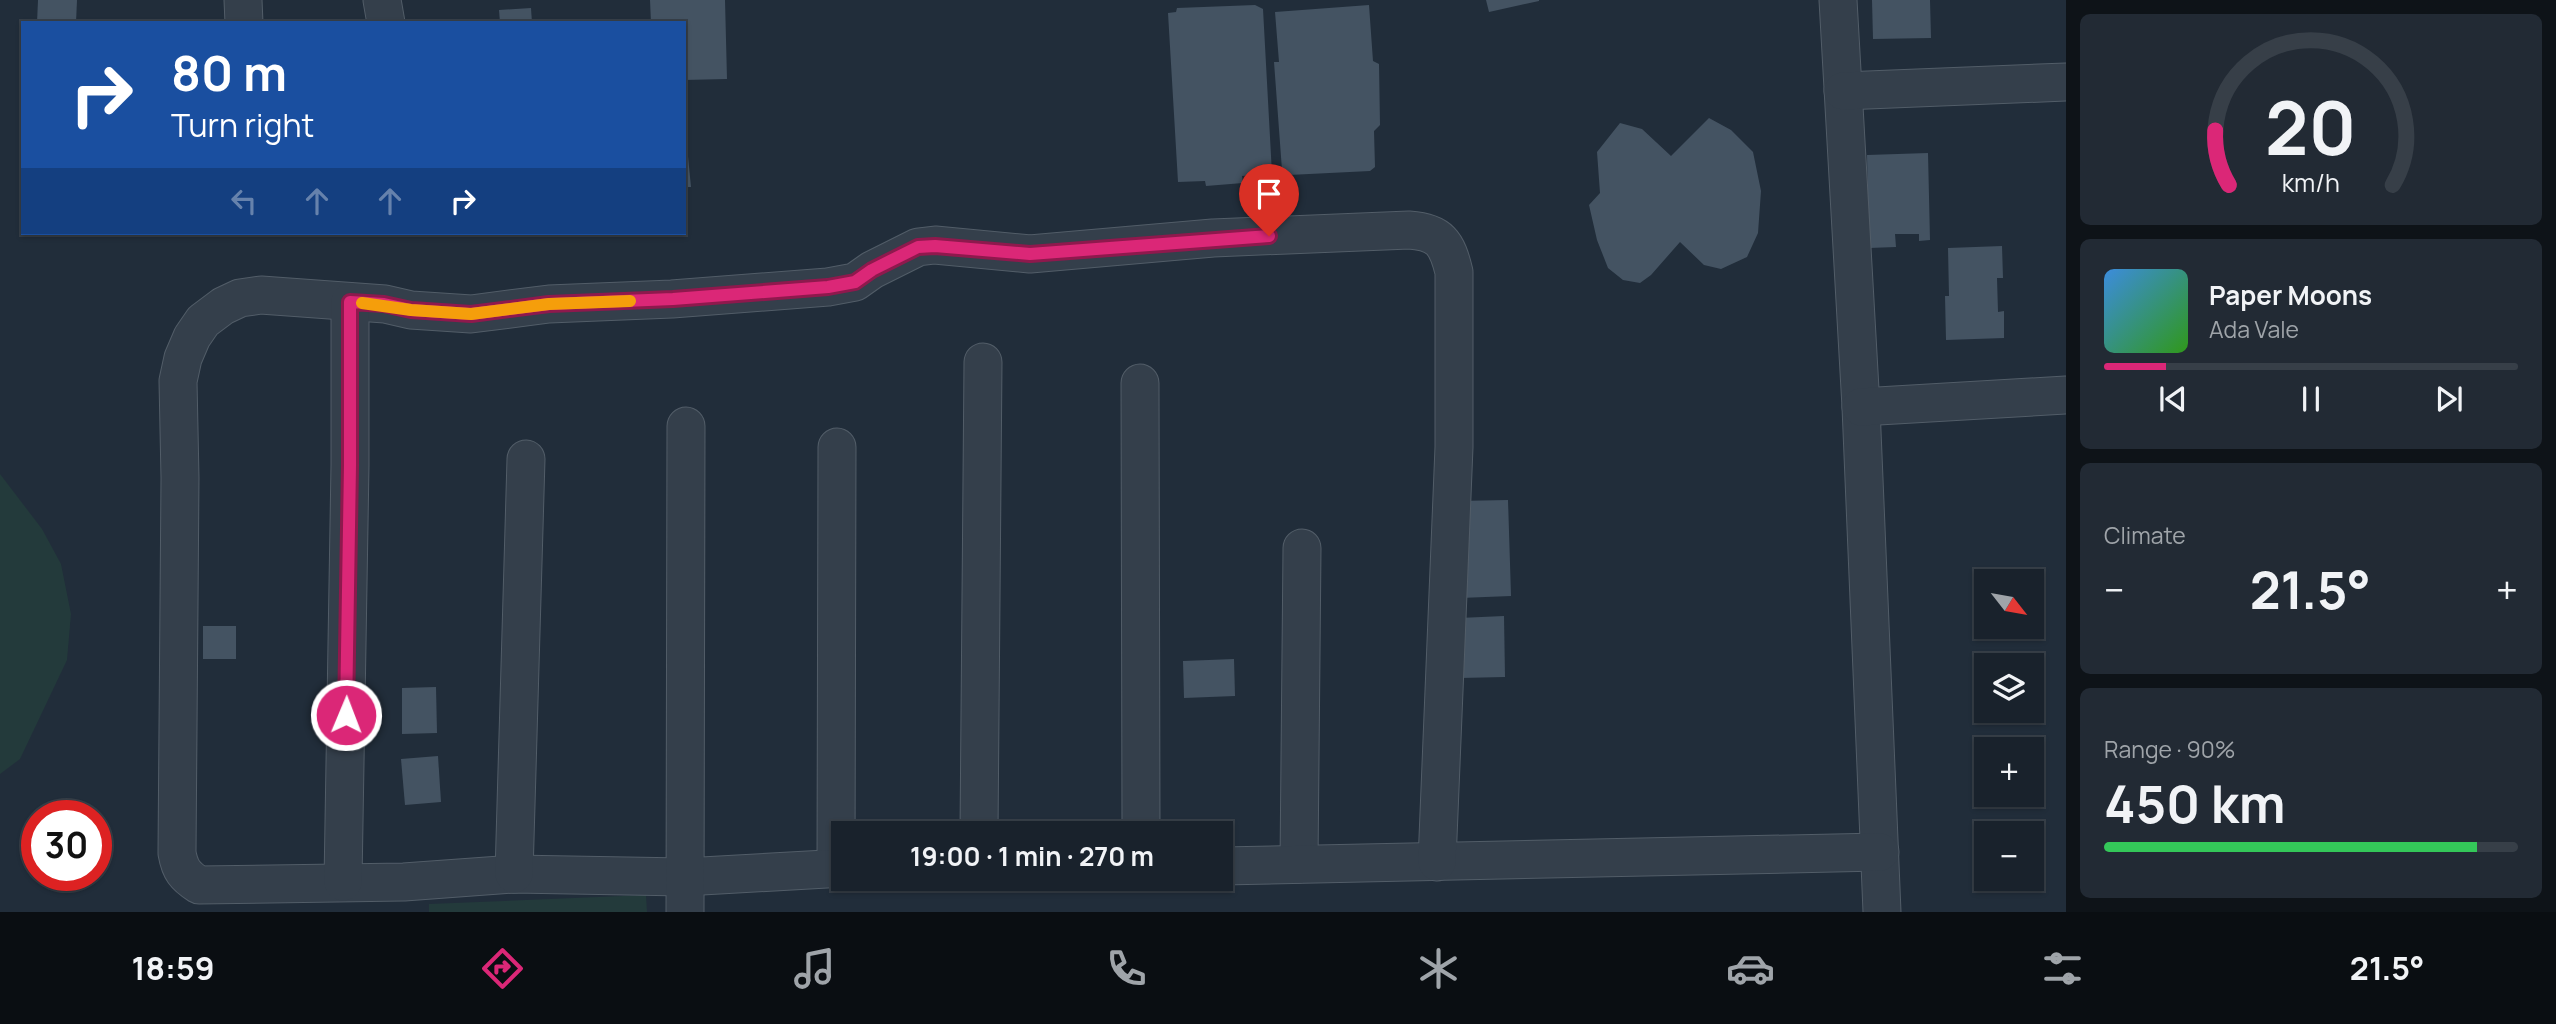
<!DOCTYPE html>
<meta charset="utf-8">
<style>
:root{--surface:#19222c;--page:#222a34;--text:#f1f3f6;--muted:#9fa4a9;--line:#373f48;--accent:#db2777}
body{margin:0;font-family:Manrope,sans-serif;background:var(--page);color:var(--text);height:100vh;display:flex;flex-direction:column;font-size:26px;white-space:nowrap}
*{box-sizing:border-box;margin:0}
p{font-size:23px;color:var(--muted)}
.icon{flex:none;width:38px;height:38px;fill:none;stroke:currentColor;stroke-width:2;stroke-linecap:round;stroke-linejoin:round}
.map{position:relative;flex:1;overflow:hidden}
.sheet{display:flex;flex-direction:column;gap:14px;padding:14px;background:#0e1318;width:490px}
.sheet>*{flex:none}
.top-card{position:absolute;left:21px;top:21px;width:665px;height:214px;border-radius:0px;box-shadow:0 2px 5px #0004,0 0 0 2px var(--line);background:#1a4fa0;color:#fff;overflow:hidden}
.needle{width:46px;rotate:121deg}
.controls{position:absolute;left:1974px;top:569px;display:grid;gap:14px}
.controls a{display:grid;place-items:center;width:70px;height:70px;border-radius:0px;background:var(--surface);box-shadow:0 2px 5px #0004,0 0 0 2px var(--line);font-size:35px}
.speed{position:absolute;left:21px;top:800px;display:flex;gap:14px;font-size:35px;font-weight:700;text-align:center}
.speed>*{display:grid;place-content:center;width:91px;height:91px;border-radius:50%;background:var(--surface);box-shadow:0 2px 5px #0004,0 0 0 2px var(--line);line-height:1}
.speed .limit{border:10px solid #d22;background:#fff;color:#111}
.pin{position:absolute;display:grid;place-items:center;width:60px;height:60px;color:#fff;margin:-72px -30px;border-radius:50% 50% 50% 0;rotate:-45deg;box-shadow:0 0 7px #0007}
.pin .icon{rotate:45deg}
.me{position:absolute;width:77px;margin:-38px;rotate:1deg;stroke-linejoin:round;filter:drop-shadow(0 0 5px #0008)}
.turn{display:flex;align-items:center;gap:24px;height:147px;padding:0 35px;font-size:32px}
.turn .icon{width:91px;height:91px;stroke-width:2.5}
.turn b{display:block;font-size:49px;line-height:60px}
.lanes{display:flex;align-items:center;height:66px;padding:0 35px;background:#0003;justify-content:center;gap:35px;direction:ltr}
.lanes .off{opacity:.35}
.big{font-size:52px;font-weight:700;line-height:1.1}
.sheet .card{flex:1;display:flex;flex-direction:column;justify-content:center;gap:10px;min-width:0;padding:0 24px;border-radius:10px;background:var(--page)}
.sheet .dial{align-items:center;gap:0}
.dial svg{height:182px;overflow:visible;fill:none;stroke:var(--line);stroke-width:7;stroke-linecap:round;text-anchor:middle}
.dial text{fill:var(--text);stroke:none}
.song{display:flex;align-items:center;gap:21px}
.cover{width:84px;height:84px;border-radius:10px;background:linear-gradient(135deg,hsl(210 70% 55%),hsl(110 70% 35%))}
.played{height:7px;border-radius:4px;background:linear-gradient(90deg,var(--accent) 15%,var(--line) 15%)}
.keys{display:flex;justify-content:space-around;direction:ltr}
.heat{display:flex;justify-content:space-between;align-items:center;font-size:38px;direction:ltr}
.charge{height:10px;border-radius:5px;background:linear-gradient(90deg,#34c759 90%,var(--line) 0)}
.trip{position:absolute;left:831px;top:821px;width:402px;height:70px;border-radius:0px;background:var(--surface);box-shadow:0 2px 5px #0004,0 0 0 2px var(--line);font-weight:700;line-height:70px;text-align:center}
.menu{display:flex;height:112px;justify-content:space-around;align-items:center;background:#0a0e12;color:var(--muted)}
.menu .icon{width:49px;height:49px}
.menu .on{color:var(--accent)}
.menu b{font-size:32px;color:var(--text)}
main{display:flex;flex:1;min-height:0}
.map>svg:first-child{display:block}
.green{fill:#233a3b}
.building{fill:#445362}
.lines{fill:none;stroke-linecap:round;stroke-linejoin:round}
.street-casing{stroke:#525d68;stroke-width:39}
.street{stroke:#343f4b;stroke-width:37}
.route-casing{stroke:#8e194d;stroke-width:18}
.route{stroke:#db2777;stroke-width:12}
.slow{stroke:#f59e0b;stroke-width:12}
</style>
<main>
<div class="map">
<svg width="2066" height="912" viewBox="0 0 2066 912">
<rect width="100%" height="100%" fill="#212d3a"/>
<g class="green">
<polygon points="0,474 42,529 61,564 71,614 67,660 20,759 0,774"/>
<polygon points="646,895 647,912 429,912 429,904"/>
</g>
<g class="building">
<polygon points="38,0 77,0 76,23 37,23"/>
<polygon points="650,0 725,0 727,79 684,80 684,23 651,23"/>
<polygon points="1486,0 1539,0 1539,1 1489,12"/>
<polygon points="1872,0 1930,0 1931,38 1873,39"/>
<polygon points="1255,5 1263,9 1272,174 1242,176 1243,183 1206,186 1205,181 1178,182 1168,13 1176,12 1177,8"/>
<polygon points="1369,5 1373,61 1379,64 1380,125 1374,131 1375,167 1370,171 1289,175 1282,170 1274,62 1279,62 1275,12"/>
<polygon points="531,8 532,23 500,23 499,10"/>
<polygon points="1709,118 1731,130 1753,152 1761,191 1758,233 1747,257 1721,269 1704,265 1680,242 1651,275 1640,283 1623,280 1608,268 1597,240 1589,205 1600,193 1597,152 1620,123 1642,129 1671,156"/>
<polygon points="684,136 686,136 691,187 684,187"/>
<polygon points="1928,153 1930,240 1919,241 1919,234 1895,234 1896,247 1869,248 1867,155"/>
<polygon points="2002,246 2003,278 1997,278 1998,312 2004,311 2004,338 1946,340 1945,296 1949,296 1948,248"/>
<polygon points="1508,500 1511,596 1460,598 1457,501"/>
<polygon points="1504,616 1505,677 1460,678 1459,618"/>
<rect x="203" y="626" width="33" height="33"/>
<polygon points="1234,659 1235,696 1184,698 1183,661"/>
<polygon points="436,687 437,733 402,734 402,688"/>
<polygon points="438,756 441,802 405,805 401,759"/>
</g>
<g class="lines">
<defs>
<g id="street">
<polyline points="243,0 244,23"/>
<polyline points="382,0 386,23"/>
<polyline points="1838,0 1861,407 1882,912"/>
<polyline points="1843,91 2066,82"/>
<polyline points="1140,383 1141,833"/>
<polyline points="1861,407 2066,395"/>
<polyline points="979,833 983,362"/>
<polyline points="1299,864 1302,548"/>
<polyline points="1222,866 1880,852"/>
<polyline points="836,868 837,447"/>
<path d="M844 868 684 877 514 874 404 882 199 885C185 876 180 870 177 853L180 478 178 381 183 358 192 337 203 321 223 306 240 298 261 295 385 304 411 310 471 314 549 304 672 299 828 287 855 282 872 270 918 247 935 245 1030 254 1213 238 1409 230C1440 232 1447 243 1454 272V447L1437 862"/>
<polyline points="514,874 526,459"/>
<polyline points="343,882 350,465 350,302"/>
<polyline points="685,912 686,426"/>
</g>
</defs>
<use href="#street" class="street-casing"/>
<use href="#street" class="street"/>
</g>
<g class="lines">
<defs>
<polyline id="route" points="346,715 350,465 350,302 384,304 411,310 471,314 549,304 673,299 828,287 855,282 872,270 918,247 935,246 1030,254 1269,236"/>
</defs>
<use href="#route" class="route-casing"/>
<use href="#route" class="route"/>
<polyline class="slow" points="362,303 411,310 471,314 549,304 630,301"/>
</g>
</svg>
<div class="controls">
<a><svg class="needle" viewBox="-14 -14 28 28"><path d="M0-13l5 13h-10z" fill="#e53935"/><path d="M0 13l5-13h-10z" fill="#9fa4a9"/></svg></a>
<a><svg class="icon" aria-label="layers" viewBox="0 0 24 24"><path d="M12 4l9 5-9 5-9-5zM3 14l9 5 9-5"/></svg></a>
<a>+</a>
<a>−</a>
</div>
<div class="speed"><div class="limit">30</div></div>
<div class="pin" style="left:1269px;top:236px;background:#d93025"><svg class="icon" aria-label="arrive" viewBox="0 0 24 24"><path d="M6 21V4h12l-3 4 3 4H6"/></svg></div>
<svg class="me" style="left:346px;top:715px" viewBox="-20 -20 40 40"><circle r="17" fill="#db2777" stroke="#fff" stroke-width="3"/><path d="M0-11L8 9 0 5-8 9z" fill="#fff"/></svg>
<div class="trip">19:00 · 1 min · 270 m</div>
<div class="top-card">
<div class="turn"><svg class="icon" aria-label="right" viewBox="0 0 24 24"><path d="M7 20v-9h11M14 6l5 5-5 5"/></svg><div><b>80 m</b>Turn right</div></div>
<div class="lanes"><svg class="icon off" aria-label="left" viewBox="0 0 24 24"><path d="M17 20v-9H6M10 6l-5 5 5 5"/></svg><svg class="icon off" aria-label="ahead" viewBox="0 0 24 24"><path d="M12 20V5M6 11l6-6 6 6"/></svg><svg class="icon off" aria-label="ahead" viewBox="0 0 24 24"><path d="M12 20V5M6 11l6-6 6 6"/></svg><svg class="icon" aria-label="right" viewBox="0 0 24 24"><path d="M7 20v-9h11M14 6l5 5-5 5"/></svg></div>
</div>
</div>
<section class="sheet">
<div class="card dial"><svg viewBox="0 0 100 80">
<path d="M14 69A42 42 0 1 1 86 69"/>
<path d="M14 69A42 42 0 0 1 8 45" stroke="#db2777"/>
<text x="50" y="56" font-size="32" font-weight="700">20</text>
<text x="50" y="72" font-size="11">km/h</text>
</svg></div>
<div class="card">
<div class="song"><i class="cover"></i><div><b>Paper Moons</b><p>Ada Vale</p></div></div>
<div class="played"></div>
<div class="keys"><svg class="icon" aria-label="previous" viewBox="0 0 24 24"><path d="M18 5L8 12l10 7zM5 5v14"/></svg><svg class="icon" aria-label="pause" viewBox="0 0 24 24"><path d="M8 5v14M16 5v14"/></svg><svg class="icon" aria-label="next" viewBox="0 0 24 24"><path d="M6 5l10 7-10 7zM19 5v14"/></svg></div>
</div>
<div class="card"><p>Climate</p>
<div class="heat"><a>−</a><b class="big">21.5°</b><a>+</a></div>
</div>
<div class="card"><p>Range · 90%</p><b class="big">450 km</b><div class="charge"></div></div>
</section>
</main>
<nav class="menu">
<b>18:59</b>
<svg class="icon on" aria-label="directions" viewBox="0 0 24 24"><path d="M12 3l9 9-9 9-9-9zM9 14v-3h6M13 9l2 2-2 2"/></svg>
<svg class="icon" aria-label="music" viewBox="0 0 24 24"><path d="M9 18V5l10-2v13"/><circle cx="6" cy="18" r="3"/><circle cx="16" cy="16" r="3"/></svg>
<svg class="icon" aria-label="phone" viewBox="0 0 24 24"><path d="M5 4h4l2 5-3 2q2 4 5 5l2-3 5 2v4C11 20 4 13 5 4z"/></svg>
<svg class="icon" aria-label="climate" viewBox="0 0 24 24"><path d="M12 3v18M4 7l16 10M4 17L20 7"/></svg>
<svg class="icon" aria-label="car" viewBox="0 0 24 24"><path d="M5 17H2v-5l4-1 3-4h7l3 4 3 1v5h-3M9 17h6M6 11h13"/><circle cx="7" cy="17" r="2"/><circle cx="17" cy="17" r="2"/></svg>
<svg class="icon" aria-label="filters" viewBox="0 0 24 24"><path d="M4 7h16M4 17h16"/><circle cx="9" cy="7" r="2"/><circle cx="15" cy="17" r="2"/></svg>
<b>21.5°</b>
</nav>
